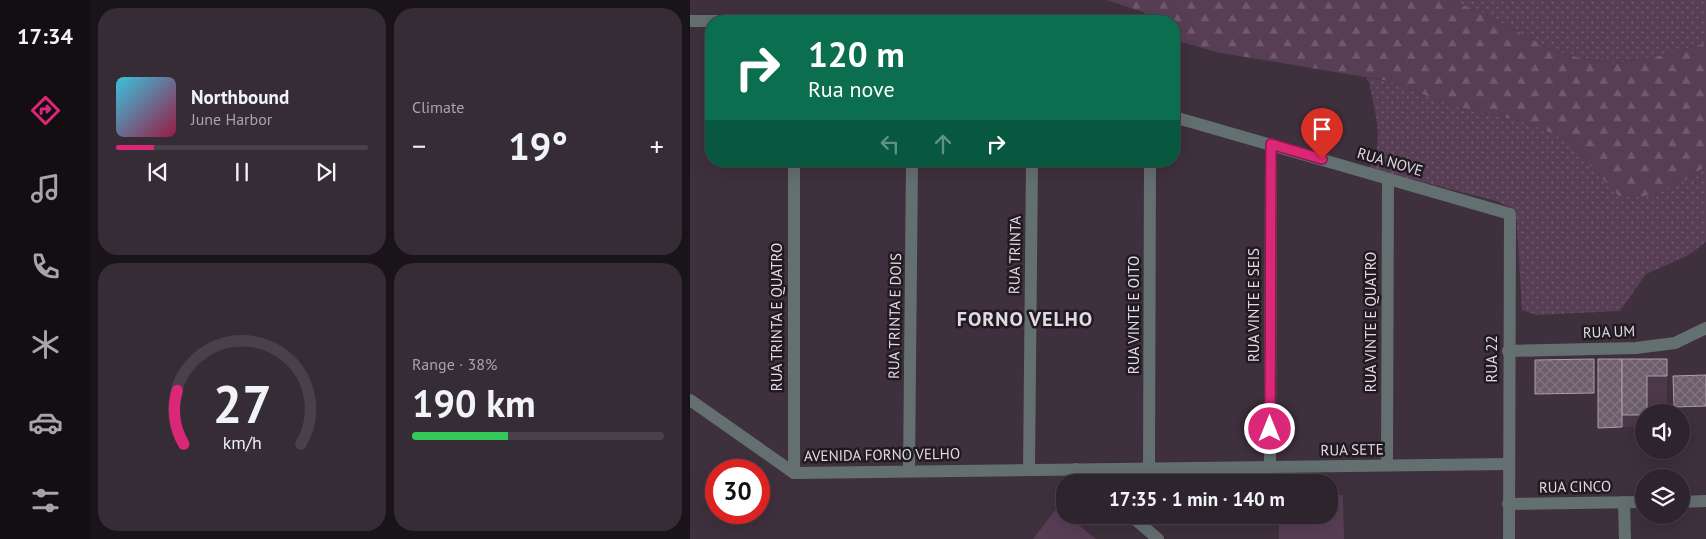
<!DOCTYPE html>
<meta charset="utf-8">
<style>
:root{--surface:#2e242d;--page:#362c35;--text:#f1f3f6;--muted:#a7a4aa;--line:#494149;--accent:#db2777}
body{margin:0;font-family:"PT Sans",sans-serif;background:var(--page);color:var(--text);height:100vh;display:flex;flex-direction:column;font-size:19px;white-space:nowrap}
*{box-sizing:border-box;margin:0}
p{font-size:16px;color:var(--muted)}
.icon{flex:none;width:28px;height:28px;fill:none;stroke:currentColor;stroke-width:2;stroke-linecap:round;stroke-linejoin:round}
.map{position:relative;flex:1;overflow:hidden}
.panel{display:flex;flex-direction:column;gap:8px;padding:8px;background:#191419;width:600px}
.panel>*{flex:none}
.guide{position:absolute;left:15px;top:15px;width:475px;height:152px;border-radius:20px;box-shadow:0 5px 20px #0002,0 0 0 1px var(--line);background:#0b6e4f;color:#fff;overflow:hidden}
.fabs{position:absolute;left:945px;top:404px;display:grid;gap:10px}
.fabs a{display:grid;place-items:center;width:55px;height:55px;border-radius:50%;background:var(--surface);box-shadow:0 5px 20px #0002,0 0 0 1px var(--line);font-size:25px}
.speed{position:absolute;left:15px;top:459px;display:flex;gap:10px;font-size:25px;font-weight:700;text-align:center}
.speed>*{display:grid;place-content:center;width:65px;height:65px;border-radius:50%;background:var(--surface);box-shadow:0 5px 20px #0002,0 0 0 1px var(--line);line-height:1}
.speed .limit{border:8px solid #d22;background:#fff;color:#111}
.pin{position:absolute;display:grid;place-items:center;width:42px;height:42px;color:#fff;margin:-51px -21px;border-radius:50% 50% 50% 0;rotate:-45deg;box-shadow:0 0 5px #0007}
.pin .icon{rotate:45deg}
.me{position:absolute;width:55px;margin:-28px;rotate:0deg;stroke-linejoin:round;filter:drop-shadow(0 0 4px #0008)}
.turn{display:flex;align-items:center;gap:18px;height:105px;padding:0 20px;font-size:22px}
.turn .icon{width:65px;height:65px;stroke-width:2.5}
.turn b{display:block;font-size:35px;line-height:42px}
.lanes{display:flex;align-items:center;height:48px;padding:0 20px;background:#0003;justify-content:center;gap:25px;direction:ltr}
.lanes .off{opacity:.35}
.big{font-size:38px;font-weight:800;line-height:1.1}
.panel .widget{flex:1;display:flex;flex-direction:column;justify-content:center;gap:8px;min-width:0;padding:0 18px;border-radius:20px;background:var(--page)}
.panel .dial{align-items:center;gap:0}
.dial svg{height:130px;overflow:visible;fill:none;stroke:var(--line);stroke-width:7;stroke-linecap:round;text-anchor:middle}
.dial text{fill:var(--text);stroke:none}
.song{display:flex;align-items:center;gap:15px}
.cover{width:60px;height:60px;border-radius:8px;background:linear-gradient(135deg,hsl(190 70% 55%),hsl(340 70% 35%))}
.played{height:5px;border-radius:2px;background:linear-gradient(90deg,var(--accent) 15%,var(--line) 15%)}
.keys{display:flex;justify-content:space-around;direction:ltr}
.heat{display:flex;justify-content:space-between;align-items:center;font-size:28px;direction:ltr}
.charge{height:8px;border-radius:4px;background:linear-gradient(90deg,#34c759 38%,var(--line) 0)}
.panel .tiles{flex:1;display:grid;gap:8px;grid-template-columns:repeat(2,1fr)}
.trip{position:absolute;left:366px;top:474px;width:282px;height:50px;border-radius:20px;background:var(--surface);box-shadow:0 5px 20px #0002,0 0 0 1px var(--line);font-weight:800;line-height:50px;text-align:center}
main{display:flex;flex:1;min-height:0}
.tab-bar{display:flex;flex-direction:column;width:90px;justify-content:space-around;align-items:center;background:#120e12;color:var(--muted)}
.tab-bar .icon{width:35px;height:35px}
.tab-bar .active{color:var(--accent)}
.tab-bar b{font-size:22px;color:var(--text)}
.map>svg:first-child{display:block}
.built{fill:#4b3849}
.grass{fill:url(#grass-dots)}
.forest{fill:url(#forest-firs)}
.pitch{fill:#573e55}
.building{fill:url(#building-cross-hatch);stroke:#ad9cab}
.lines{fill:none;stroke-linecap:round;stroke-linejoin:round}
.minor{stroke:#646f70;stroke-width:12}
.route-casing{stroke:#8e194d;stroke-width:12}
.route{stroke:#db2777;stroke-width:9}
.labels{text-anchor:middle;stroke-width:5;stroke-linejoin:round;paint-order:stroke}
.street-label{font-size:15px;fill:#e2d9e1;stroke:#211a20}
.district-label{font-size:20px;font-weight:bold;letter-spacing:1px;fill:#e2d9e1;stroke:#211a20}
</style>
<main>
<nav class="tab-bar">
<b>17:34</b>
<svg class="icon active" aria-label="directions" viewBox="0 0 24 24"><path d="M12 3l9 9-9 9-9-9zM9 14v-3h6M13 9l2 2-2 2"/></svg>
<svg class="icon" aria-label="music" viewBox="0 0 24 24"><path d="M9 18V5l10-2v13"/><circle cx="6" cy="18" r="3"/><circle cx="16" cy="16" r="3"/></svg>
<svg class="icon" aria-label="phone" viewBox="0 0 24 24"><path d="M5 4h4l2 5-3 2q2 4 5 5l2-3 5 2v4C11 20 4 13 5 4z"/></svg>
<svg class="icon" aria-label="climate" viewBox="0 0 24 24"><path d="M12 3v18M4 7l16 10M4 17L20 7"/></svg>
<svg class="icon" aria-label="car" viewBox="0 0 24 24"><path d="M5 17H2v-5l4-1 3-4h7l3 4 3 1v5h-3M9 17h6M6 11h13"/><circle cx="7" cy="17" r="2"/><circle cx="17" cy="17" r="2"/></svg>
<svg class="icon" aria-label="filters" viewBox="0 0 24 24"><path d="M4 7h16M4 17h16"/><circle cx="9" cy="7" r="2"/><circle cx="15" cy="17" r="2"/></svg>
</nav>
<section class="panel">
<div class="tiles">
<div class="widget">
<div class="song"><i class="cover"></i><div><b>Northbound</b><p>June Harbor</p></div></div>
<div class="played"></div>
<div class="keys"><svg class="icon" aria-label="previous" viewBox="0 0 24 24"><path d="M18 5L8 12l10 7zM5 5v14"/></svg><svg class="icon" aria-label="pause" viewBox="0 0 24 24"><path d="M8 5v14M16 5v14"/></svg><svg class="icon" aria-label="next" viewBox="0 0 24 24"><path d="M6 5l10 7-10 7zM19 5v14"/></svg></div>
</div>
<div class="widget"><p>Climate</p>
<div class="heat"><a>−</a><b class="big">19°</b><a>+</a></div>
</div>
<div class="widget dial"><svg viewBox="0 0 100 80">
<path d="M14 69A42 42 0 1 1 86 69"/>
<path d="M14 69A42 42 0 0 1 10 36" stroke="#db2777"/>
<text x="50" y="56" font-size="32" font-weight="700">27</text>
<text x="50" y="72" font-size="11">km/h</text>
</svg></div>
<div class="widget"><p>Range · 38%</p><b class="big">190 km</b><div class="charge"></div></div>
</div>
</section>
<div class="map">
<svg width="1016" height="539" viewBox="0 0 1016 539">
<defs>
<pattern id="grass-dots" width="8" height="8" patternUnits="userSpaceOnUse" patternTransform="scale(1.25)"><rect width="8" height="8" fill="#573e55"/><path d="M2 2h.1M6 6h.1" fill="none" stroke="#6f596d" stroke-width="1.8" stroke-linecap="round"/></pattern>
<pattern id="forest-firs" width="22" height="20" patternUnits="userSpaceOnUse" patternTransform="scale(1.25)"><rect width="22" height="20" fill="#573e55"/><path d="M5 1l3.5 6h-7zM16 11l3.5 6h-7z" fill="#6f596d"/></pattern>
<pattern id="building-cross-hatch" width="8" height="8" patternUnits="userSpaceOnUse" patternTransform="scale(1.25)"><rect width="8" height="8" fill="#6e5e6c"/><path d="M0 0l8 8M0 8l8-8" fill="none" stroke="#827481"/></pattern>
</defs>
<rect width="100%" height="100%" fill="#3e303c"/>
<polygon class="built" points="932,359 977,359 977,412 954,412 954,427 932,427"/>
<g class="grass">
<polygon points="757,0 1016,0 1016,43 965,57 926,63 895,59 867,52 787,10"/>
<path d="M676 78 698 81 764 106 838 123 875 139 929 196 991 183 1016 166V242L997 256 956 274 930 311 846 315 832 310 826 210 806 201 679 168C696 145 684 108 679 82Z"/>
</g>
<polygon class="forest" points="416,0 757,0 787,10 867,52 895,59 926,63 965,57 1016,43 1016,166 991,183 952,197 929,196 875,139 838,123 764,106 698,81 526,52 492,42 484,35 484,21 465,21 453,12"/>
<g class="pitch">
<polygon points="640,495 653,495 654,539 589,539 589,515 640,515"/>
<polygon points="367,508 406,539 343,539"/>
</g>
<g class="building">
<polygon points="904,359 904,393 845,394 845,360"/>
<polygon points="908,359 932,359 932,427 908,428"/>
<polygon points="932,359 977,359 977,376 957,376 957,412 954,412 954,415 932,415"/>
<polygon points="1016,375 1016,406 984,407 983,376"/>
</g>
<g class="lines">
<g class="minor">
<polyline points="0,21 170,21"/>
<polyline points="484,117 820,214 819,539"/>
<polyline points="104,161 104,473"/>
<polyline points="818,351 946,348 985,343 1016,328"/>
<polyline points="0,400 104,473 818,464"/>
<polyline points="697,465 698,179"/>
<polyline points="580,467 581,144"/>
<polyline points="459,468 460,161"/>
<polyline points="386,469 402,482"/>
<polyline points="339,470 342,161"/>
<polyline points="219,471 222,161"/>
<polyline points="934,502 935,539"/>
<polyline points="991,502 1016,501"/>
<polyline points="818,504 954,502"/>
<polyline points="440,515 468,539"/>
</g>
</g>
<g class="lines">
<defs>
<polyline id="route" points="580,429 581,144 632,159"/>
</defs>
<use href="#route" class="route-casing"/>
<use href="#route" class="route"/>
</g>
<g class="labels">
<g class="street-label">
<text transform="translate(700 162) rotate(16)" y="5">RUA NOVE</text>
<text transform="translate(325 255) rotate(-89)" y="5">RUA TRINTA</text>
<text transform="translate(564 305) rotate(-90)" y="5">RUA VINTE E SEIS</text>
<text transform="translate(444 315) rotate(-90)" y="5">RUA VINTE E OITO</text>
<text transform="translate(205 316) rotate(-89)" y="5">RUA TRINTA E DOIS</text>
<text transform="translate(87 317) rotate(-90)" y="5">RUA TRINTA E QUATRO</text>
<text transform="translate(681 322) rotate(-90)" y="5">RUA VINTE E QUATRO</text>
<text transform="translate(919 332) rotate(-2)" y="5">RUA UM</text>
<text transform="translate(802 359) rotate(-90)" y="5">RUA 22</text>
<text transform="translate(662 450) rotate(-1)" y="5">RUA SETE</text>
<text transform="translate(192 455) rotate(-1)" y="5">AVENIDA FORNO VELHO</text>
<text transform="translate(885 487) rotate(-1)" y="5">RUA CINCO</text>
</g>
<g class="district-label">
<text x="335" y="326">FORNO VELHO</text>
</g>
</g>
</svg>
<div class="fabs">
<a><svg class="icon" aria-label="sound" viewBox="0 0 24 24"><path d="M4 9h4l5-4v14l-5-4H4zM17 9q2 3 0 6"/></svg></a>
<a><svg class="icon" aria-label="layers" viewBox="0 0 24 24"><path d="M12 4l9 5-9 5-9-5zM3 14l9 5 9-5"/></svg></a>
</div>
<div class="speed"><div class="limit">30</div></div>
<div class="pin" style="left:632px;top:159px;background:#d93025"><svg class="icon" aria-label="arrive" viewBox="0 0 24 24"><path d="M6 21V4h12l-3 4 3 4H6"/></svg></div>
<svg class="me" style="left:580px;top:429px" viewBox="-20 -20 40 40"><circle r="17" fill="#db2777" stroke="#fff" stroke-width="3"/><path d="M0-11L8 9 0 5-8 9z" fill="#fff"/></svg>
<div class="trip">17:35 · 1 min · 140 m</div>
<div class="guide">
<div class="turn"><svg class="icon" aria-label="right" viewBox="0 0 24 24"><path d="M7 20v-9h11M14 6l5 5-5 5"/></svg><div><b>120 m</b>Rua nove</div></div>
<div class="lanes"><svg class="icon off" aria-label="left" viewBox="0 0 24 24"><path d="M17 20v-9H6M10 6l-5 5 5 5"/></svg><svg class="icon off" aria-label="ahead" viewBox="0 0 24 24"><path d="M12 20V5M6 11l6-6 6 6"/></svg><svg class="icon" aria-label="right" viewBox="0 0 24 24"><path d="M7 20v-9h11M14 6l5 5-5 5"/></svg></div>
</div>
</div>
</main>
